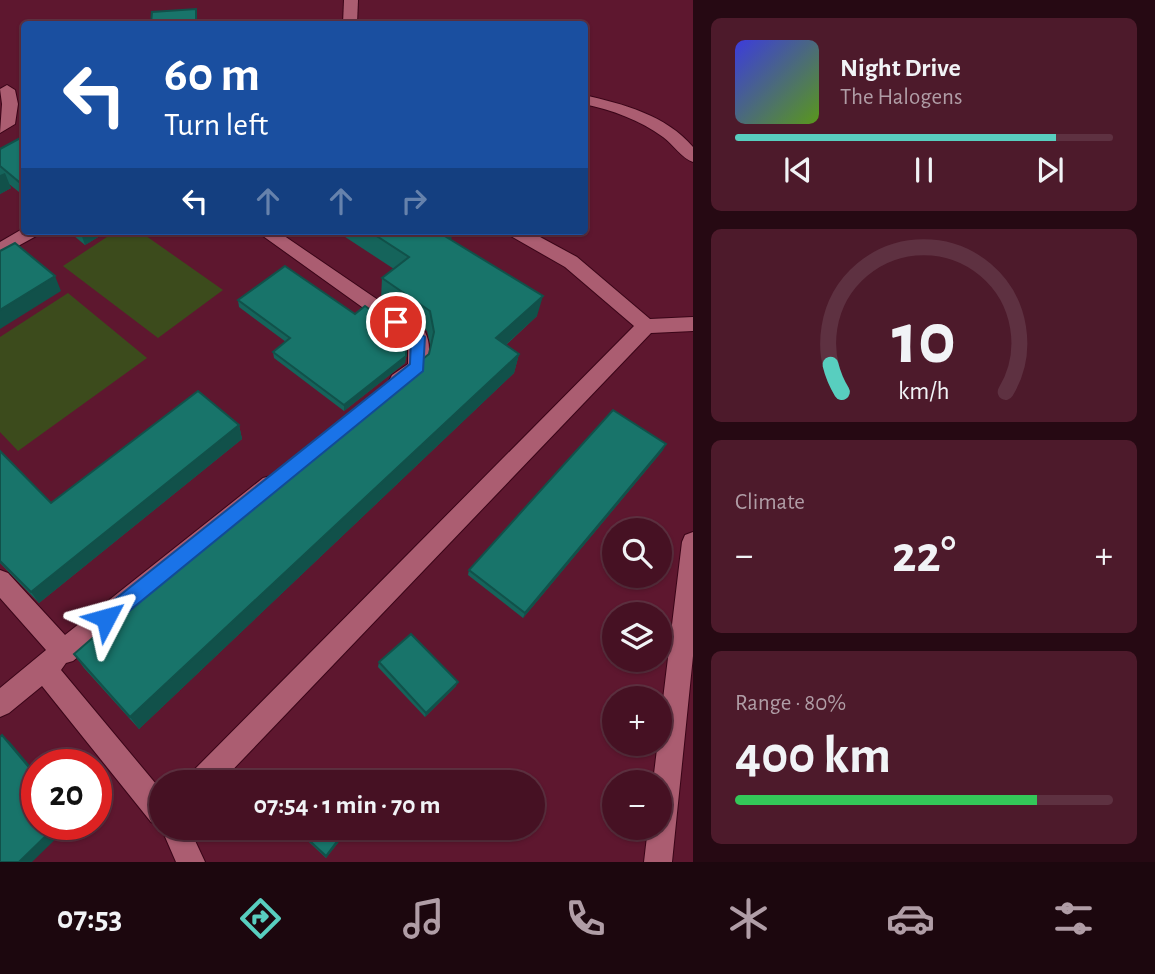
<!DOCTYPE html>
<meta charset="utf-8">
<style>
:root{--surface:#461123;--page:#4d1a2b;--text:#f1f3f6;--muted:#b09da6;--line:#5e3141;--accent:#58cebf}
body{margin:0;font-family:"Alegreya Sans",sans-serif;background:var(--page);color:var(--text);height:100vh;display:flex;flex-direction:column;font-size:26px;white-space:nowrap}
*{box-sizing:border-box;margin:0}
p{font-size:23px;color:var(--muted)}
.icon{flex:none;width:38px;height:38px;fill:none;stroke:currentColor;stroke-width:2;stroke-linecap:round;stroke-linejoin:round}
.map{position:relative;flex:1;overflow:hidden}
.details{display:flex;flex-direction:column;gap:18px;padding:18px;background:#260913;width:462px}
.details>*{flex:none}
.banner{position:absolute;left:21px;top:21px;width:567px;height:214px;border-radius:7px;box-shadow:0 2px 5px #0004,0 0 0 2px var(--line);background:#1a4fa0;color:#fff;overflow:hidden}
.controls{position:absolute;left:602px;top:518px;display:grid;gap:14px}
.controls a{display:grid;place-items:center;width:70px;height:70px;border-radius:50%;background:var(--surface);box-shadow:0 2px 5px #0004,0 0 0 2px var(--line);font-size:35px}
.speed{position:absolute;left:21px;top:749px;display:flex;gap:14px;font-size:35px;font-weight:700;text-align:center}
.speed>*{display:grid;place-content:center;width:91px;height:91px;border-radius:50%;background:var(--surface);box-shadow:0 2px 5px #0004,0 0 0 2px var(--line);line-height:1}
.speed .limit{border:10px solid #d22;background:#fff;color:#111}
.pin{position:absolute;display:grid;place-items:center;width:60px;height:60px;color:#fff;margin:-30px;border:4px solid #fff;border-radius:50%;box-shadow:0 2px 7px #0007}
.me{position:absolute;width:77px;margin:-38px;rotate:51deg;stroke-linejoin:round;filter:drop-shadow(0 0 5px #0008)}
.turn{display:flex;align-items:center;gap:24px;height:147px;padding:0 28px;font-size:32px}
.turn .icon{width:91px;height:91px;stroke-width:2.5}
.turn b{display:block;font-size:49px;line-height:60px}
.lanes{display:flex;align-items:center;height:66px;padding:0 28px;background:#0003;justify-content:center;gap:35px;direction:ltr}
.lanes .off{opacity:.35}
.big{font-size:52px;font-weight:700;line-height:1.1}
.details .widget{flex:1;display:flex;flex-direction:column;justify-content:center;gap:10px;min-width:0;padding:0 24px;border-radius:10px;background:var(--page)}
.details .dial{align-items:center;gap:0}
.dial svg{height:182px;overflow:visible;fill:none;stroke:var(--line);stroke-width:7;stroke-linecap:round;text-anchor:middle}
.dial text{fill:var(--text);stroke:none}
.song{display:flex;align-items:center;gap:21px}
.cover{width:84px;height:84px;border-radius:10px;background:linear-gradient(135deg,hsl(240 70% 55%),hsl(90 70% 35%))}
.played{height:7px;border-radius:4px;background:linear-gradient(90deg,var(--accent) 85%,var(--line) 85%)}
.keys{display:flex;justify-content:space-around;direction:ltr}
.heat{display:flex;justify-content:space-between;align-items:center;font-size:38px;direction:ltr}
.charge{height:10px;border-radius:5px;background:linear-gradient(90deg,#34c759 80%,var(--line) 0)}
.trip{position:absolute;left:149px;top:770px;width:396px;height:70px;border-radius:35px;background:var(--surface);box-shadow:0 2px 5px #0004,0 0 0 2px var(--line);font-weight:700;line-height:70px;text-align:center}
.menu{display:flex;height:112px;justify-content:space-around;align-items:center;background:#1c070e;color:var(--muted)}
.menu .icon{width:49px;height:49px}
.menu .current{color:var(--accent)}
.menu b{font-size:32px;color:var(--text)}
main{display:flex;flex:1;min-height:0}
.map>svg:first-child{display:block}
.green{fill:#3c4b1c}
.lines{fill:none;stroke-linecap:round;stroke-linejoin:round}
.minor-casing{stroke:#3a0518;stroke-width:2}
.minor{fill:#ab5d71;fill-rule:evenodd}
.wall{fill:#15645b}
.shaded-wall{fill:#11514a}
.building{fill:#18746a;stroke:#11514a;stroke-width:2}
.route{fill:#1a73e8;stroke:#114b97;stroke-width:2}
</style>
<main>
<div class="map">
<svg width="693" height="862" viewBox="0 0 693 862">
<rect width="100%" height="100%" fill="#5e172f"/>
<g class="green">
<polygon points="116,231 139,231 223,290 158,338 63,266"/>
<polygon points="68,293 147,358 18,451 0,432 0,337"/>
</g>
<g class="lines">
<defs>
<g id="minor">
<polygon points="344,0 358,0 357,24 343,24"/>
<polygon points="7,85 15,90 18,104 15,124 0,133 2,104 0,89"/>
<path d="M584 95C623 104 666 115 693 147V162C682 159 673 144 663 137 640 120 612 110 584 104Z"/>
<polygon points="24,228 24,231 41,231 38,235 0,256 0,242"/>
<path d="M256 231H277L425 332C437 354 421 396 392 387L389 381 392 375 408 364V340Z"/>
<polygon points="506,231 529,231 577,257 650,319 693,317 693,331 651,333 221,782 189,782 192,772 634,326 565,267 509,235"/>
<polygon points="271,476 279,478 282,485 279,492 73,661 66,663 61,670 161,790 161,826 151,822 42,686 9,713 0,717 0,688 46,650 0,598 0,570 8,573 65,635 263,478"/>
<polygon points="693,532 693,656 672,862 644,862 648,828 660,828 660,782 653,782 682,542 685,535"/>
<polygon points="165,828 193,828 191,832 205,862 176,862 163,832"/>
</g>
</defs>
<use href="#minor" class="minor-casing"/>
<use href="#minor" class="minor"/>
</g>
<g class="wall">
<polygon points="24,136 24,196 9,184 11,188 0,194 0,149"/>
<polygon points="68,231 108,231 85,245"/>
<polygon points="336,231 452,231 451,240 537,316 506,345 519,354 514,373 139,729 84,668 74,654 429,354 431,348 427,331 381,299 382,278 394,269"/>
<polygon points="238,300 355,314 406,356 405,363 344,411 274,358 273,352 286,342 239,307"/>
<polygon points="239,425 242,439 39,603 0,563 0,451 51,503"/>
<polygon points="663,450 523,618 468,575 469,570"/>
<polygon points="379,662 456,686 425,717 378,667"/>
<polygon points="294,828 348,828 348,830 326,858"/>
</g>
<g class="shaded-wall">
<polygon points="5,173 11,188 0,194 0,175"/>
<polygon points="80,231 108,231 85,245"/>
<polygon points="448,231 452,231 450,248 443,235"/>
<polygon points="55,276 61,291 0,329 0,310"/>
<polygon points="543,296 537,316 491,358 496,338"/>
<polygon points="519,354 514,373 139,729 130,717"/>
<polygon points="406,356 405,363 344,411 344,405"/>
<polygon points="239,425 242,439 39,603 31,592"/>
<polygon points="666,444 663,450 523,618 525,613"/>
<polygon points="458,682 456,686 425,717 426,713"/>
<polygon points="2,735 10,742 37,774 37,777"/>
<polygon points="58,824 71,824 32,862 19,862"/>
<polygon points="348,828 348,830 326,858 326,856"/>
</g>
<g class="building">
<polygon points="196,9 196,24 151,24 152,12"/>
<polygon points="24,136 24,186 0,166 0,149"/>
<polygon points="369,231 448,231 443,235 543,296 496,338 519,354 130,717 74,654 300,458 429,354 434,332 430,311 382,278 409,257"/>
<polygon points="15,243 55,276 0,310 0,251"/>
<polygon points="285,266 355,314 365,306 406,335 406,356 344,405 273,352 290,338 238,300"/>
<polygon points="198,391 239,425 31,592 0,561 0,451 51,503"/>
<polygon points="613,410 666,444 525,613 469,570"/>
<polygon points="411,634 458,682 426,713 379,662"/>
<polygon points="2,735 37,777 37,824 58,824 19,862 0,862 0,737"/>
<polygon points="294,778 299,782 290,782"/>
<polygon points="296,828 347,828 326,856"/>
</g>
<polygon class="route" points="396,316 425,337 423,371 112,625 106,627 99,625 96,618 99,612 410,364 411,339 389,322"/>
</svg>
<div class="controls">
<a><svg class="icon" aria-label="search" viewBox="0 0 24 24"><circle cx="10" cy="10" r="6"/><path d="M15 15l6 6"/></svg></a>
<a><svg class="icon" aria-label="layers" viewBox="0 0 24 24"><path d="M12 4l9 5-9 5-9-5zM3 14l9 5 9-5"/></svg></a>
<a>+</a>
<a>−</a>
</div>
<div class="speed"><div class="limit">20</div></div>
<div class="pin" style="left:396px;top:322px;background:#d93025"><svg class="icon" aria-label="arrive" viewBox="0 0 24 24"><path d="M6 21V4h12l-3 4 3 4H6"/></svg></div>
<svg class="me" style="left:106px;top:618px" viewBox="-20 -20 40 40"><path d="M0-17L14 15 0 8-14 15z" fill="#1a73e8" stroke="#fff" stroke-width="4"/></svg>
<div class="trip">07:54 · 1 min · 70 m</div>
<div class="banner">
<div class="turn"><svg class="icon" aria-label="left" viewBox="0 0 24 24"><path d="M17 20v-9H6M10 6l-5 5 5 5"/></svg><div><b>60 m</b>Turn left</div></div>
<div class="lanes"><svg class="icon" aria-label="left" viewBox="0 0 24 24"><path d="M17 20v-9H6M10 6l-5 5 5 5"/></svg><svg class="icon off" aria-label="ahead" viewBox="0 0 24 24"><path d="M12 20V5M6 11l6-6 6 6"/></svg><svg class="icon off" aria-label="ahead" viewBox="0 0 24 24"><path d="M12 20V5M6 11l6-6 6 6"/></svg><svg class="icon off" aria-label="right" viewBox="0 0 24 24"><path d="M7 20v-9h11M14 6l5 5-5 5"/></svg></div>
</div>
</div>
<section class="details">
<div class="widget">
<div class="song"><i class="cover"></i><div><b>Night Drive</b><p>The Halogens</p></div></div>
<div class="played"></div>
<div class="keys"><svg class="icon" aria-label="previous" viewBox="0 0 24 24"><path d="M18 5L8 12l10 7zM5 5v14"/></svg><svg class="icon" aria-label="pause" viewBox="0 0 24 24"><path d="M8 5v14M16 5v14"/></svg><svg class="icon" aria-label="next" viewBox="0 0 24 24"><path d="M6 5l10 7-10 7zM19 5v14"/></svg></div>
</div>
<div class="widget dial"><svg viewBox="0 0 100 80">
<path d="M14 69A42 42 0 1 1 86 69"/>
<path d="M14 69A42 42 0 0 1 9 57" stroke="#58cebf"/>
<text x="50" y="56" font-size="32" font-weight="700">10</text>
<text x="50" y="72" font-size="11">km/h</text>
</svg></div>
<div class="widget"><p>Climate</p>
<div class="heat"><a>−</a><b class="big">22°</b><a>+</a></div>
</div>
<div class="widget"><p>Range · 80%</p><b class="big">400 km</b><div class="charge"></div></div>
</section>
</main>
<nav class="menu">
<b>07:53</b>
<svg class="icon current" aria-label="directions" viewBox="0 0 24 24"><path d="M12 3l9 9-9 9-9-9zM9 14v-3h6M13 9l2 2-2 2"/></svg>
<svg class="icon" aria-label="music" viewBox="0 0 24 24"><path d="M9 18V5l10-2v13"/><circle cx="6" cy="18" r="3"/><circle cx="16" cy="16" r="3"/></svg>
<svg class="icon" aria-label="phone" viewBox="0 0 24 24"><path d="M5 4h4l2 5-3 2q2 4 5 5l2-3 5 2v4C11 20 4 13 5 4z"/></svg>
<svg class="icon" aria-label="climate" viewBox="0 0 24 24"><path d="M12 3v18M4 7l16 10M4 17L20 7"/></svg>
<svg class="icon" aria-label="car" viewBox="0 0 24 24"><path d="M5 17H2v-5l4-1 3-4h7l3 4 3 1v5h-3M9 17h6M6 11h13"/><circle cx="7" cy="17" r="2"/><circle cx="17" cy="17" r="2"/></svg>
<svg class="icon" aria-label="filters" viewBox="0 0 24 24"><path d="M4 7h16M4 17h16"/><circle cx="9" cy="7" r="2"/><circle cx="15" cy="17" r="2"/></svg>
</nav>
